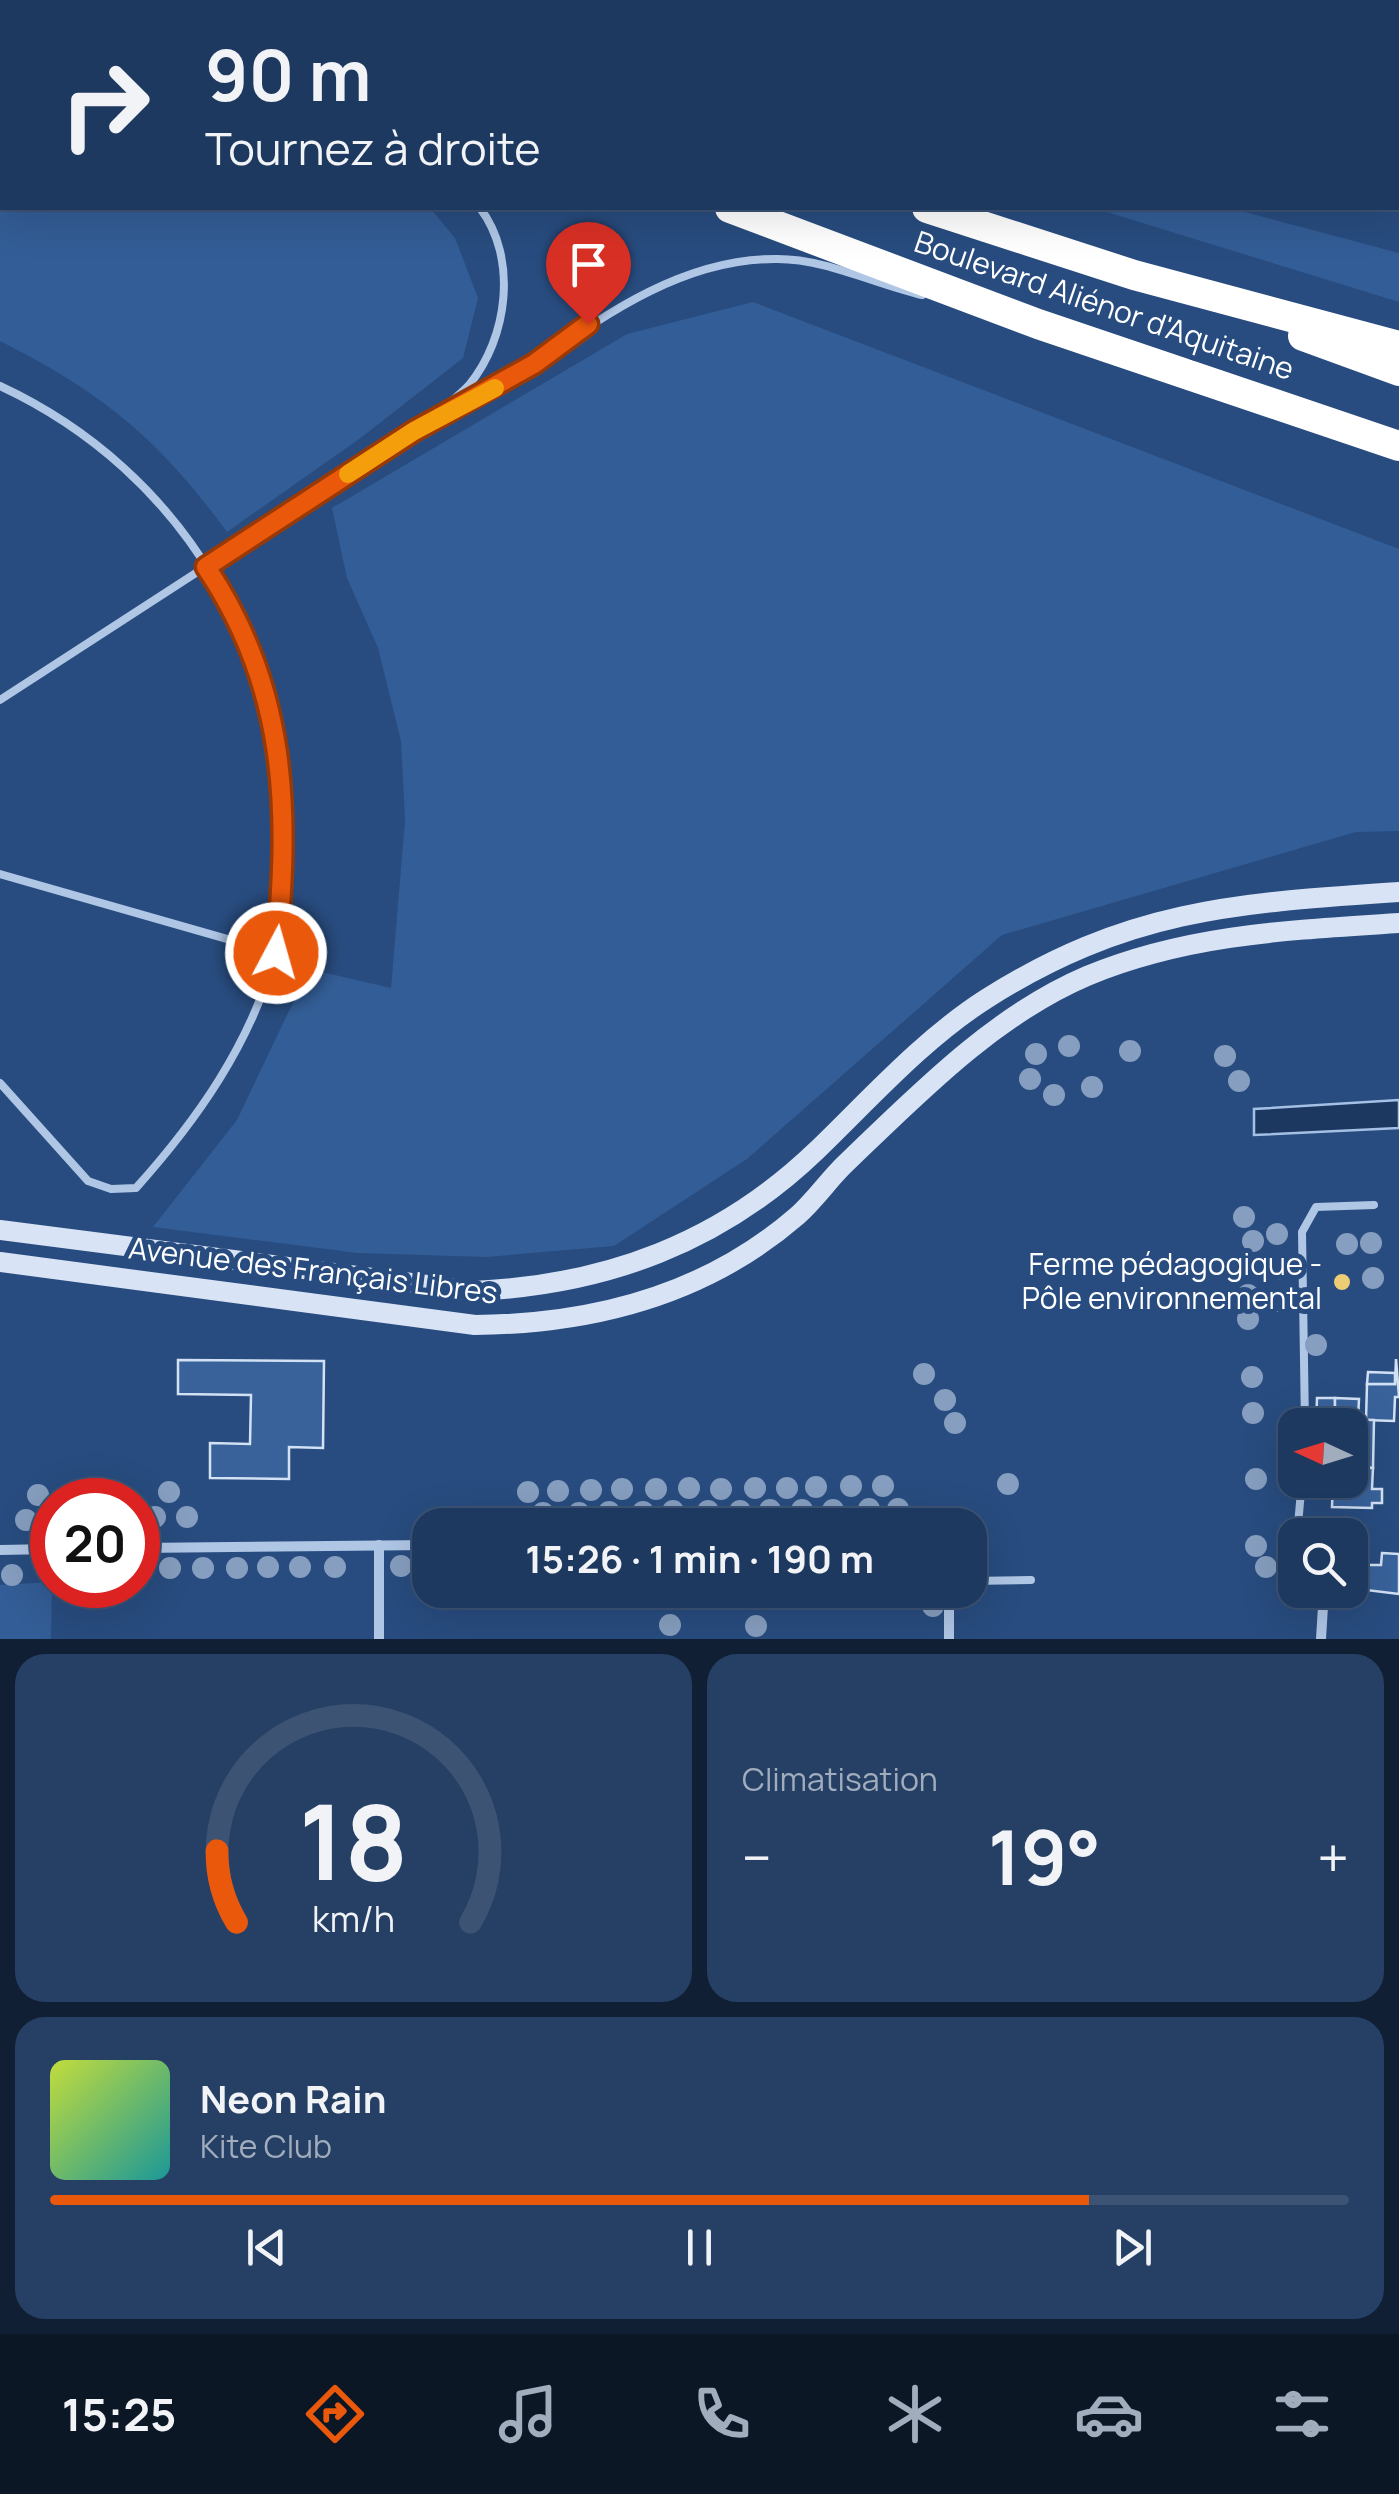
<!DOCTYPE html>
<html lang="fr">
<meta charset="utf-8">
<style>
:root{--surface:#1e395f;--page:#264065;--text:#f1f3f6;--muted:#a1acbd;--line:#3c5374;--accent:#ea580c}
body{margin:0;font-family:Manrope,sans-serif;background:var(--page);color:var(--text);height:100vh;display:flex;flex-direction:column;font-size:38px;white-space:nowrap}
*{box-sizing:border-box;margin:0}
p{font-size:32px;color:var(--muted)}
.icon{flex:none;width:55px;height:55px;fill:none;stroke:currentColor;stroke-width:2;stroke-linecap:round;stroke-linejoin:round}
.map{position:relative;height:1639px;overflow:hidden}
.panel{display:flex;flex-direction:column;gap:15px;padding:15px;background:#101f34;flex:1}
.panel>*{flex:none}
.banner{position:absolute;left:0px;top:0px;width:1400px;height:210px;box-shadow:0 10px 40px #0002,0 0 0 2px var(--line);background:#1e395f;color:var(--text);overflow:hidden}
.needle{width:65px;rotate:274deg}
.controls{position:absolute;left:1278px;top:1408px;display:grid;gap:20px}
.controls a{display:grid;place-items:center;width:90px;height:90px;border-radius:20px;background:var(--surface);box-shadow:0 10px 40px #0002,0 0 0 2px var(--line);font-size:50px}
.speed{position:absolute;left:30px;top:1478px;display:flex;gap:20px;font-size:50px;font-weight:700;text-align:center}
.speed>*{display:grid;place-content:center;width:130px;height:130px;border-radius:50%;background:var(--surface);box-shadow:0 10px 40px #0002,0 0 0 2px var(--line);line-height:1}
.speed .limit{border:15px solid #d22;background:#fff;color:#111}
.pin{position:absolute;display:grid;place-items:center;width:85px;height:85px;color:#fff;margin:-102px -42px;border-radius:50% 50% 50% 0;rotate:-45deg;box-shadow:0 0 10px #0007}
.pin .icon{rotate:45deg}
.me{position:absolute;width:110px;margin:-55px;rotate:6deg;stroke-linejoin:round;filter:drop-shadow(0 0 8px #0008)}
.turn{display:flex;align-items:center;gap:35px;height:210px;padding:0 40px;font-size:45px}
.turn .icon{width:130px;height:130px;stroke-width:2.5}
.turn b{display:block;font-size:70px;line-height:85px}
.big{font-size:75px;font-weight:700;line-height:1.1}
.panel .widget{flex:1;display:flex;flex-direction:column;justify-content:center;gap:15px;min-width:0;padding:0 35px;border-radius:30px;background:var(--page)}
.panel .dial{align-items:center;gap:0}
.dial svg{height:260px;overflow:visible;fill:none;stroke:var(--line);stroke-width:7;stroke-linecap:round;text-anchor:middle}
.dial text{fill:var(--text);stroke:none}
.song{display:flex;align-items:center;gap:30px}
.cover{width:120px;height:120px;border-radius:15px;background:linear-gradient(135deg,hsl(70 70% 55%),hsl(180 70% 35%))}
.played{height:10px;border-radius:5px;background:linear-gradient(90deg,var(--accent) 80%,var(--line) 80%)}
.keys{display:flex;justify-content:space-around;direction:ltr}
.heat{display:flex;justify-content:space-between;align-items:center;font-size:55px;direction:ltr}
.panel .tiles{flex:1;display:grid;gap:15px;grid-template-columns:1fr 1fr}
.widget:last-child{grid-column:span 2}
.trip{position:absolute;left:412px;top:1508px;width:575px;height:100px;border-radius:30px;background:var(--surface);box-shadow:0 10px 40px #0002,0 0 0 2px var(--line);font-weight:700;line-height:100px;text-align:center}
.tabs{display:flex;height:160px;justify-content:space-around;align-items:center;background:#0c1726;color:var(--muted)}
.tabs .icon{width:70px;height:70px}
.tabs .active{color:var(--accent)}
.tabs b{font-size:45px;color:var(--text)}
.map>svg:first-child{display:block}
.green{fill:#335d96}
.water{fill:#1c3860;stroke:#a4c1e5;stroke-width:2.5}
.building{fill:#39629b;stroke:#d2e1f4;stroke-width:2.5}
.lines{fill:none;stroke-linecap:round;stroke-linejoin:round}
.lane{stroke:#afc6e5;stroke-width:8}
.street{stroke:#afc6e5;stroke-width:10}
.secondary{stroke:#d8e4f5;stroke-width:20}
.highway{stroke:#fff;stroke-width:30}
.tree{fill:#869ebf}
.route-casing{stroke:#983908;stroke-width:25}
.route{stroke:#ea580c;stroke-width:18}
.slow{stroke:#f59e0b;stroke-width:18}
.poi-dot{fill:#eccd76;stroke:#284c7f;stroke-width:4}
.labels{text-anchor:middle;stroke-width:10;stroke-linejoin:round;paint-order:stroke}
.street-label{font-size:30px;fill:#fff;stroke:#284c7f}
.poi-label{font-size:30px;fill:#fff;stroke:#284c7f;text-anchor:end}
</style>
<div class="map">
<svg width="1399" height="1639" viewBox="0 0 1399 1639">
<rect width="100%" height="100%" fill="#284c7f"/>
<g class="green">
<path d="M0 43 2 208H430L455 238 478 298 463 358 362 437 227 532C159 439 103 393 0 341Z"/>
<polygon points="1094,208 1230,208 1399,253 1399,302"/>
<polygon points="753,302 1399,549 1399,831 1356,832 1002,935 747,1159 614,1246 486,1257 357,1253 153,1227 237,1120 309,969 391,988 405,820 401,741 378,648 347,578 332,508 627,334"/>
<polygon points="52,1582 51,1639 0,1639 0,1585"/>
</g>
<polygon class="water" points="1399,1100 1399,1128 1254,1135 1254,1109"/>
<g class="building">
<polygon points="993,0 1189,0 992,2"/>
<polygon points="1396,1359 1399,1397 1395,1397 1394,1421 1366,1420 1367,1384 1395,1384"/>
<polygon points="178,1360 324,1361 323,1448 289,1447 289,1479 210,1478 210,1443 250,1444 251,1395 178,1394"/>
<polygon points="1368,1372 1395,1373 1395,1384 1367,1384"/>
<polygon points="1317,1398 1335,1398 1335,1425 1316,1425"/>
<polygon points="1335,1398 1359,1399 1358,1419 1335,1419"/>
<polygon points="1335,1419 1374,1420 1373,1468 1350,1467 1350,1425 1335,1425"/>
<polygon points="1350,1467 1373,1468 1372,1489 1382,1489 1382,1503 1372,1503 1372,1508 1332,1507 1333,1480 1350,1480"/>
<polygon points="1382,1553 1399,1554 1399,1594 1366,1590 1367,1565 1381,1565"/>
</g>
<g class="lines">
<g class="lane">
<polyline points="1376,0 1377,2"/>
<polyline points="1398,176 1399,188"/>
<path d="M0 386C185 472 290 655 284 857 283 888 283 926 275 955 250 1045 197 1120 136 1188L111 1189 88 1181 0 1083"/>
<path d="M427 421C440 410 457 398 469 385 508 338 518 258 480 208"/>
<path d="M0 700 415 431C456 411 496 390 534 364 606 314 683 259 775 259 824 258 875 284 922 295"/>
<polyline points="0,874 276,953"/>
<polyline points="1305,1425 1302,1232 1316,1207 1374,1205"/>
<polyline points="1302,1480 1298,1525 1303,1535"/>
<polyline points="970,1581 1031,1580"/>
</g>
<g class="street">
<polyline points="379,1545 379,1639"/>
<polyline points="138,1548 430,1545"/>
<polyline points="0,1550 52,1549"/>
<polyline points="949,1590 949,1639"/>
<polyline points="1321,1639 1324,1590"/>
</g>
<g class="secondary">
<path d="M0 1230 474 1291C606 1285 720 1243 816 1151 870 1099 922 1040 986 999 1128 909 1237 903 1399 892"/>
<path d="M0 1262 475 1325C593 1324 706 1295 797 1216 814 1201 827 1182 843 1166 916 1096 993 1016 1087 976 1188 934 1292 930 1399 923"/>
</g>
<g class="highway">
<polyline points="138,0 145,2"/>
<polyline points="311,0 319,2"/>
<polyline points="730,208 1038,324 1399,446"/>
<polyline points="927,208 1134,275 1399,346"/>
<polyline points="1303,336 1399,371"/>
</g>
</g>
<g class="tree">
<circle cx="1069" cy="1046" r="11"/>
<circle cx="1130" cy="1051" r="11"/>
<circle cx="1036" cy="1054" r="11"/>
<circle cx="1225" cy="1056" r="11"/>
<circle cx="1030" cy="1079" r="11"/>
<circle cx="1239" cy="1081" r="11"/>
<circle cx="1092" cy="1087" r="11"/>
<circle cx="1054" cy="1095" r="11"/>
<circle cx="1244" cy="1217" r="11"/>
<circle cx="1277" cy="1234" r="11"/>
<circle cx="1253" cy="1241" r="11"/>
<circle cx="1371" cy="1243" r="11"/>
<circle cx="1347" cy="1244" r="11"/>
<circle cx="1245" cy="1267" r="11"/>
<circle cx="1277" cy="1269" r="11"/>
<circle cx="1373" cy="1278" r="11"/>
<circle cx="1248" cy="1295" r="11"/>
<circle cx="1278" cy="1301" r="11"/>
<circle cx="1248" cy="1319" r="11"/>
<circle cx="1316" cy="1345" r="11"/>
<circle cx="924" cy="1374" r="11"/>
<circle cx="1252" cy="1377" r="11"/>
<circle cx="945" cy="1400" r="11"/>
<circle cx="1253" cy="1413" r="11"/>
<circle cx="955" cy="1423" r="11"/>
<circle cx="1256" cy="1479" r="11"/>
<circle cx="1008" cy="1484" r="11"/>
<circle cx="851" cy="1486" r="11"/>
<circle cx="883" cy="1486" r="11"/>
<circle cx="816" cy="1487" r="11"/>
<circle cx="689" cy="1488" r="11"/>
<circle cx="755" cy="1488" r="11"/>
<circle cx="787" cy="1488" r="11"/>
<circle cx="622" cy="1489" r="11"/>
<circle cx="656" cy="1489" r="11"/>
<circle cx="721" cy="1489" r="11"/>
<circle cx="591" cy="1490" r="11"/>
<circle cx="558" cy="1491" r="11"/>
<circle cx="169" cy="1492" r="11"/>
<circle cx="528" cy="1492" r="11"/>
<circle cx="38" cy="1495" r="11"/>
<circle cx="869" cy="1509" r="11"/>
<circle cx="898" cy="1509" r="11"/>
<circle cx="770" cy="1510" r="11"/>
<circle cx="802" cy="1510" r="11"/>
<circle cx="833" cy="1510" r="11"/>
<circle cx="673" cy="1511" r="11"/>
<circle cx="708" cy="1511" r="11"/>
<circle cx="740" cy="1511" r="11"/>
<circle cx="609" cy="1512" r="11"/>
<circle cx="643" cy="1512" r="11"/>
<circle cx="543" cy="1513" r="11"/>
<circle cx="579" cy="1513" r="11"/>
<circle cx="155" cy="1517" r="11"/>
<circle cx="187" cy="1517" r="11"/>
<circle cx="26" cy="1520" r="11"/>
<circle cx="1256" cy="1546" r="11"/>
<circle cx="401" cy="1566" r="11"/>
<circle cx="268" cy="1567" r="11"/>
<circle cx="300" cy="1567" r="11"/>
<circle cx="335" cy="1567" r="11"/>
<circle cx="1266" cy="1567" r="11"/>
<circle cx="170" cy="1568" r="11"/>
<circle cx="203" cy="1568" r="11"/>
<circle cx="237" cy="1568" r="11"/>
<circle cx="12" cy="1575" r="11"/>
<circle cx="933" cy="1606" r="11"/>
<circle cx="670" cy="1625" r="11"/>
<circle cx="756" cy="1626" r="11"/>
</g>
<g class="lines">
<defs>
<path id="route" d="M276 953C290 812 288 689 206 567L414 431 534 364 588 324"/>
</defs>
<use href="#route" class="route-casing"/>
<use href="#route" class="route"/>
<polyline class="slow" points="348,474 414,431 495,388"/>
</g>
<circle class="poi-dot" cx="1342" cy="1282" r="10"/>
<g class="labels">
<g class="street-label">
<text transform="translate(1104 306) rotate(19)" y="10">Boulevard Aliénor d'Aquitaine</text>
<text transform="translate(313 1271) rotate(7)" y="10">Avenue des Français Libres</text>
</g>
<g class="poi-label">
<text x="1322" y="1275">Ferme pédagogique -<tspan x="1322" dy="34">Pôle environnemental</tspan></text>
</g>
</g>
</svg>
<div class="controls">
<a><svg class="needle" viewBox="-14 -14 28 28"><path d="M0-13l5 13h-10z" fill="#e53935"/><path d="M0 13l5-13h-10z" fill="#a1acbd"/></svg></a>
<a><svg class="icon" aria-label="search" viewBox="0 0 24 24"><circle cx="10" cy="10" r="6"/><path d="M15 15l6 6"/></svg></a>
</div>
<div class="speed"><div class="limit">20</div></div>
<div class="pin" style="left:588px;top:324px;background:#d93025"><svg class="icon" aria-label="arrive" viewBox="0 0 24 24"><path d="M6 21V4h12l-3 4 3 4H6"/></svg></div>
<svg class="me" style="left:276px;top:953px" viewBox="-20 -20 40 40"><circle r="17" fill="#ea580c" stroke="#fff" stroke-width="3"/><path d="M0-11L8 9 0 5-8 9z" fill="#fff"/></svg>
<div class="trip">15:26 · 1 min · 190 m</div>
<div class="banner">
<div class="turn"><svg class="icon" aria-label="right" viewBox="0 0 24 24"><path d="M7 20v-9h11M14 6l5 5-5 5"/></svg><div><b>90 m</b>Tournez à droite</div></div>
</div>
</div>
<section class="panel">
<div class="tiles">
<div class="widget dial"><svg viewBox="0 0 100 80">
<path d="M14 69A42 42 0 1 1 86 69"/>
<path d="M14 69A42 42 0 0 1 8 47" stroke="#ea580c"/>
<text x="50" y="56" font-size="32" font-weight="700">18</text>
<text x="50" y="72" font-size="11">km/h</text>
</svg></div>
<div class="widget"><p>Climatisation</p>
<div class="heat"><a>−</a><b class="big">19°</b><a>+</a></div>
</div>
<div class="widget">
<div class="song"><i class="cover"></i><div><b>Neon Rain</b><p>Kite Club</p></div></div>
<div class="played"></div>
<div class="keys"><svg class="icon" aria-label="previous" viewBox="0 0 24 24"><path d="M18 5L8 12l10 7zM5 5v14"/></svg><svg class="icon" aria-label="pause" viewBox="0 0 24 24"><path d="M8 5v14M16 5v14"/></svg><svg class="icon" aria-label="next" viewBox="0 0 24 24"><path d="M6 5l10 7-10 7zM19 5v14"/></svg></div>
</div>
</div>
</section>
<nav class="tabs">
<b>15:25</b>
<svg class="icon active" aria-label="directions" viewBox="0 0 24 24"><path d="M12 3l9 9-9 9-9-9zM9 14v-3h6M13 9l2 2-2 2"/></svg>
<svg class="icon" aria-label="music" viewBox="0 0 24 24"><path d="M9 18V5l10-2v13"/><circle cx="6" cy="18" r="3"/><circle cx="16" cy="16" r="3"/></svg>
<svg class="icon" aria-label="phone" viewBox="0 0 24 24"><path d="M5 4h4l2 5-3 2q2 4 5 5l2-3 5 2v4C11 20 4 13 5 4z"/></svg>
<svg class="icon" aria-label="climate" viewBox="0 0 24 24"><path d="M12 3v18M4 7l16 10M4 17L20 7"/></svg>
<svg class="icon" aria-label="car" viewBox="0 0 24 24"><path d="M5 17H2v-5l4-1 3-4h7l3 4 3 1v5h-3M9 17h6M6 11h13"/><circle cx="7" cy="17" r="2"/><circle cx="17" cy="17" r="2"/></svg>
<svg class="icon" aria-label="filters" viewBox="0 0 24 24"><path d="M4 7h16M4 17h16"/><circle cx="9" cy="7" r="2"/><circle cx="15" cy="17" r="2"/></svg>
</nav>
